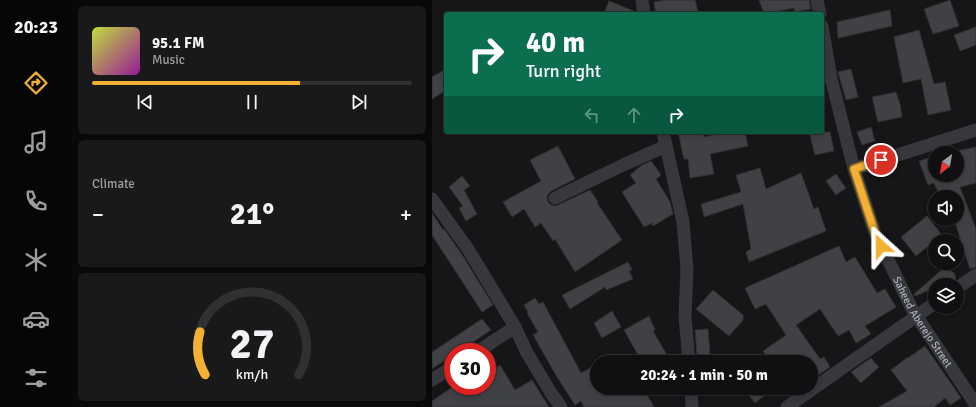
<!DOCTYPE html>
<meta charset="utf-8">
<style>
:root{--surface:#101012;--page:#19191b;--text:#f1f3f6;--muted:#9c9d9f;--line:#303032;--accent:#f2b134}
body{margin:0;font-family:Signika,sans-serif;background:var(--page);color:var(--text);height:100vh;display:flex;flex-direction:column;font-size:15px;white-space:nowrap}
*{box-sizing:border-box;margin:0}
p{font-size:13px;color:var(--muted)}
.icon{flex:none;width:22px;height:22px;fill:none;stroke:currentColor;stroke-width:2;stroke-linecap:round;stroke-linejoin:round}
.map{position:relative;flex:1;overflow:hidden}
.details{display:flex;flex-direction:column;gap:6px;padding:6px;background:#09090a;width:360px}
.details>*{flex:none}
.banner{position:absolute;left:12px;top:12px;width:380px;height:122px;border-radius:4px;box-shadow:0 2px 6px #0003,0 0 0 1px var(--line);background:#0b6e4f;color:#fff;overflow:hidden}
.needle{width:26px;rotate:211deg}
.buttons{position:absolute;left:496px;top:146px;display:grid;gap:8px}
.buttons a{display:grid;place-items:center;width:36px;height:36px;border-radius:50%;background:var(--surface);box-shadow:0 2px 6px #0003,0 0 0 1px var(--line);font-size:20px}
.speed{position:absolute;left:12px;top:343px;display:flex;gap:8px;font-size:20px;font-weight:700;text-align:center}
.speed>*{display:grid;place-content:center;width:52px;height:52px;border-radius:50%;background:var(--surface);box-shadow:0 2px 6px #0003,0 0 0 1px var(--line);line-height:1}
.speed .limit{border:6px solid #d22;background:#fff;color:#111}
.pin{position:absolute;display:grid;place-items:center;width:34px;height:34px;color:#fff;margin:-17px;border:2px solid #fff;border-radius:50%;box-shadow:0 1px 4px #0007}
.me{position:absolute;width:44px;margin:-22px;rotate:336deg;stroke-linejoin:round;filter:drop-shadow(0 0 3px #0008)}
.turn{display:flex;align-items:center;gap:14px;height:84px;padding:0 16px;font-size:18px}
.turn .icon{width:52px;height:52px;stroke-width:2.5}
.turn b{display:block;font-size:28px;line-height:34px}
.lanes{display:flex;align-items:center;height:38px;padding:0 16px;background:#0003;justify-content:center;gap:20px;direction:ltr}
.lanes .off{opacity:.35}
.big{font-size:30px;font-weight:700;line-height:1.1}
.details .tile{flex:1;display:flex;flex-direction:column;justify-content:center;gap:6px;min-width:0;padding:0 14px;border-radius:6px;background:var(--page)}
.details .dial{align-items:center;gap:0}
.dial svg{height:104px;overflow:visible;fill:none;stroke:var(--line);stroke-width:7;stroke-linecap:round;text-anchor:middle}
.dial text{fill:var(--text);stroke:none}
.song{display:flex;align-items:center;gap:12px}
.cover{width:48px;height:48px;border-radius:6px;background:linear-gradient(135deg,hsl(70 70% 55%),hsl(300 70% 35%))}
.played{height:4px;border-radius:2px;background:linear-gradient(90deg,var(--accent) 65%,var(--line) 65%)}
.keys{display:flex;justify-content:space-around;direction:ltr}
.heat{display:flex;justify-content:space-between;align-items:center;font-size:22px;direction:ltr}
.trip{position:absolute;left:158px;top:355px;width:228px;height:40px;border-radius:20px;background:var(--surface);box-shadow:0 2px 6px #0003,0 0 0 1px var(--line);font-weight:700;line-height:40px;text-align:center}
main{display:flex;flex:1;min-height:0}
.menu{display:flex;flex-direction:column;width:72px;justify-content:space-around;align-items:center;background:#060607;color:var(--muted)}
.menu .icon{width:28px;height:28px}
.menu .selected{color:var(--accent)}
.menu b{font-size:18px;color:var(--text)}
.map>svg:first-child{display:block}
.building{fill:#404145;stroke:#303034}
.lines{fill:none;stroke-linecap:round;stroke-linejoin:round}
.minor{stroke:#37383d;stroke-width:13}
.route-casing{stroke:#9d7322;stroke-width:10}
.route{stroke:#f2b134;stroke-width:7}
.labels{text-anchor:middle;stroke-width:3.5;stroke-linejoin:round;paint-order:stroke}
.street-label{font-size:11px;fill:#a8adb8;stroke:#111113}
</style>
<main>
<nav class="menu">
<b>20:23</b>
<svg class="icon selected" aria-label="directions" viewBox="0 0 24 24"><path d="M12 3l9 9-9 9-9-9zM9 14v-3h6M13 9l2 2-2 2"/></svg>
<svg class="icon" aria-label="music" viewBox="0 0 24 24"><path d="M9 18V5l10-2v13"/><circle cx="6" cy="18" r="3"/><circle cx="16" cy="16" r="3"/></svg>
<svg class="icon" aria-label="phone" viewBox="0 0 24 24"><path d="M5 4h4l2 5-3 2q2 4 5 5l2-3 5 2v4C11 20 4 13 5 4z"/></svg>
<svg class="icon" aria-label="climate" viewBox="0 0 24 24"><path d="M12 3v18M4 7l16 10M4 17L20 7"/></svg>
<svg class="icon" aria-label="car" viewBox="0 0 24 24"><path d="M5 17H2v-5l4-1 3-4h7l3 4 3 1v5h-3M9 17h6M6 11h13"/><circle cx="7" cy="17" r="2"/><circle cx="17" cy="17" r="2"/></svg>
<svg class="icon" aria-label="filters" viewBox="0 0 24 24"><path d="M4 7h16M4 17h16"/><circle cx="9" cy="7" r="2"/><circle cx="15" cy="17" r="2"/></svg>
</nav>
<section class="details">
<div class="tile">
<div class="song"><i class="cover"></i><div><b>95.1 FM</b><p>Music</p></div></div>
<div class="played"></div>
<div class="keys"><svg class="icon" aria-label="previous" viewBox="0 0 24 24"><path d="M18 5L8 12l10 7zM5 5v14"/></svg><svg class="icon" aria-label="pause" viewBox="0 0 24 24"><path d="M8 5v14M16 5v14"/></svg><svg class="icon" aria-label="next" viewBox="0 0 24 24"><path d="M6 5l10 7-10 7zM19 5v14"/></svg></div>
</div>
<div class="tile"><p>Climate</p>
<div class="heat"><a>−</a><b class="big">21°</b><a>+</a></div>
</div>
<div class="tile dial"><svg viewBox="0 0 100 80">
<path d="M14 69A42 42 0 1 1 86 69"/>
<path d="M14 69A42 42 0 0 1 10 36" stroke="#f2b134"/>
<text x="50" y="56" font-size="32" font-weight="700">27</text>
<text x="50" y="72" font-size="11">km/h</text>
</svg></div>
</section>
<div class="map">
<svg width="544" height="407" viewBox="0 0 544 407">
<rect width="100%" height="100%" fill="#161618"/>
<g class="building">
<polygon points="233,0 263,0 266,12 254,14 224,14 222,2"/>
<polygon points="327,0 377,0 379,9 363,12 362,8 332,14"/>
<polygon points="518,0 527,26 501,34 492,9"/>
<polygon points="177,1 204,12 204,14 172,14"/>
<polygon points="458,10 460,26 406,38 405,22"/>
<polygon points="544,27 544,45 528,51 522,35"/>
<polygon points="487,30 502,84 513,82 519,110 496,115 489,79 471,83 462,37"/>
<polygon points="14,69 14,90 0,99 0,77"/>
<polygon points="419,69 426,97 414,100 406,72"/>
<polygon points="464,92 468,104 470,117 446,122 440,97"/>
<polygon points="439,127 443,141 430,145 425,132"/>
<polygon points="246,132 271,132 272,137 293,132 313,132 316,146 278,154 282,174 258,178 256,159 252,159"/>
<polygon points="377,132 398,132 402,151 383,155"/>
<polygon points="126,146 143,179 119,191 116,194 115,197 116,202 119,205 123,206 126,205 158,190 166,202 165,203 190,240 143,272 123,239 121,241 109,223 103,227 92,209 80,217 71,202 109,181 98,160"/>
<polygon points="544,147 544,183 528,187 544,229 544,267 538,269 522,219 525,219 525,197 508,197 502,183 496,185 487,161 503,156 503,175 525,175 525,153 514,153"/>
<polygon points="219,161 229,175 224,179 238,202 241,214 221,226 220,223 212,227 190,192 204,183 198,175 210,165"/>
<polygon points="328,168 334,189 369,173 382,209 386,207 394,231 317,262 314,252 319,249 311,204 272,217 269,204 309,192 304,175"/>
<polygon points="404,174 414,188 404,195 394,181"/>
<polygon points="30,176 38,186 32,190 45,214 34,221 27,208 31,206 17,187"/>
<polygon points="0,213 11,230 12,229 29,253 61,305 50,312 0,235"/>
<polygon points="495,216 510,235 484,256 469,237"/>
<polygon points="407,246 414,262 423,257 445,293 453,289 464,307 433,326 439,334 424,343 417,330 406,336 388,309 364,325 388,359 392,357 398,367 379,380 379,362 339,362 331,351 354,335 334,304 323,309 313,288"/>
<polygon points="196,262 200,270 197,271 201,279 174,290 173,287 138,309 130,295"/>
<polygon points="513,267 522,273 524,279 520,282 518,285 503,285 503,288 483,296 482,294"/>
<polygon points="281,290 311,315 311,320 297,336 264,309"/>
<polygon points="103,298 107,304 111,302 149,373 165,364 165,388 211,388 222,407 152,407 149,401 143,405 125,377 101,335 106,332 95,313 96,312 92,305"/>
<polygon points="180,311 189,327 170,338 162,323"/>
<polygon points="217,316 223,330 221,331 239,362 210,362 192,330"/>
<polygon points="50,319 59,330 26,352 21,352 21,355 0,369 0,352"/>
<polygon points="276,329 278,355 265,355 263,330"/>
<polygon points="493,346 529,398 518,405 513,398 502,407 447,407 475,391 459,370 476,357 476,358"/>
<polygon points="439,358 447,367 429,383 419,372"/>
<polygon points="68,365 83,390 100,380 117,407 0,407 0,401 22,386 55,386 55,374"/>
<polygon points="311,388 342,388 323,403"/>
</g>
<g class="lines">
<g class="minor">
<polyline points="210,0 212,14"/>
<polyline points="385,0 388,14"/>
<path id="s1" d="M390 26 399 78 422 169 443 233 481 311 544 405"/>
<polyline points="231,132 251,222 255,269 253,316 257,362"/>
<polyline points="422,169 544,130"/>
<polyline points="123,198 191,165 234,146"/>
<polyline points="0,199 36,249 83,327 94,351 119,393 129,407"/>
<polyline points="525,288 544,275"/>
<polyline points="45,352 83,327"/>
<polyline points="0,380 21,367"/>
<polyline points="259,388 260,407"/>
<polyline points="355,407 503,303"/>
</g>
</g>
<g class="lines">
<defs>
<polyline id="route" points="449,160 422,169 443,233 449,246"/>
</defs>
<use href="#route" class="route-casing"/>
<use href="#route" class="route"/>
</g>
<g class="labels">
<g class="street-label">
<text dy="4" stroke="none"><textPath href="#s1" startOffset="315">Saheed Aberejo Street</textPath></text>
</g>
</g>
</svg>
<div class="buttons">
<a><svg class="needle" viewBox="-14 -14 28 28"><path d="M0-13l5 13h-10z" fill="#e53935"/><path d="M0 13l5-13h-10z" fill="#9c9d9f"/></svg></a>
<a><svg class="icon" aria-label="sound" viewBox="0 0 24 24"><path d="M4 9h4l5-4v14l-5-4H4zM17 9q2 3 0 6"/></svg></a>
<a><svg class="icon" aria-label="search" viewBox="0 0 24 24"><circle cx="10" cy="10" r="6"/><path d="M15 15l6 6"/></svg></a>
<a><svg class="icon" aria-label="layers" viewBox="0 0 24 24"><path d="M12 4l9 5-9 5-9-5zM3 14l9 5 9-5"/></svg></a>
</div>
<div class="speed"><div class="limit">30</div></div>
<div class="pin" style="left:449px;top:160px;background:#d93025"><svg class="icon" aria-label="arrive" viewBox="0 0 24 24"><path d="M6 21V4h12l-3 4 3 4H6"/></svg></div>
<svg class="me" style="left:449px;top:246px" viewBox="-20 -20 40 40"><path d="M0-17L14 15 0 8-14 15z" fill="#f2b134" stroke="#fff" stroke-width="4"/></svg>
<div class="trip">20:24 · 1 min · 50 m</div>
<div class="banner">
<div class="turn"><svg class="icon" aria-label="right" viewBox="0 0 24 24"><path d="M7 20v-9h11M14 6l5 5-5 5"/></svg><div><b>40 m</b>Turn right</div></div>
<div class="lanes"><svg class="icon off" aria-label="left" viewBox="0 0 24 24"><path d="M17 20v-9H6M10 6l-5 5 5 5"/></svg><svg class="icon off" aria-label="ahead" viewBox="0 0 24 24"><path d="M12 20V5M6 11l6-6 6 6"/></svg><svg class="icon" aria-label="right" viewBox="0 0 24 24"><path d="M7 20v-9h11M14 6l5 5-5 5"/></svg></div>
</div>
</div>
</main>
